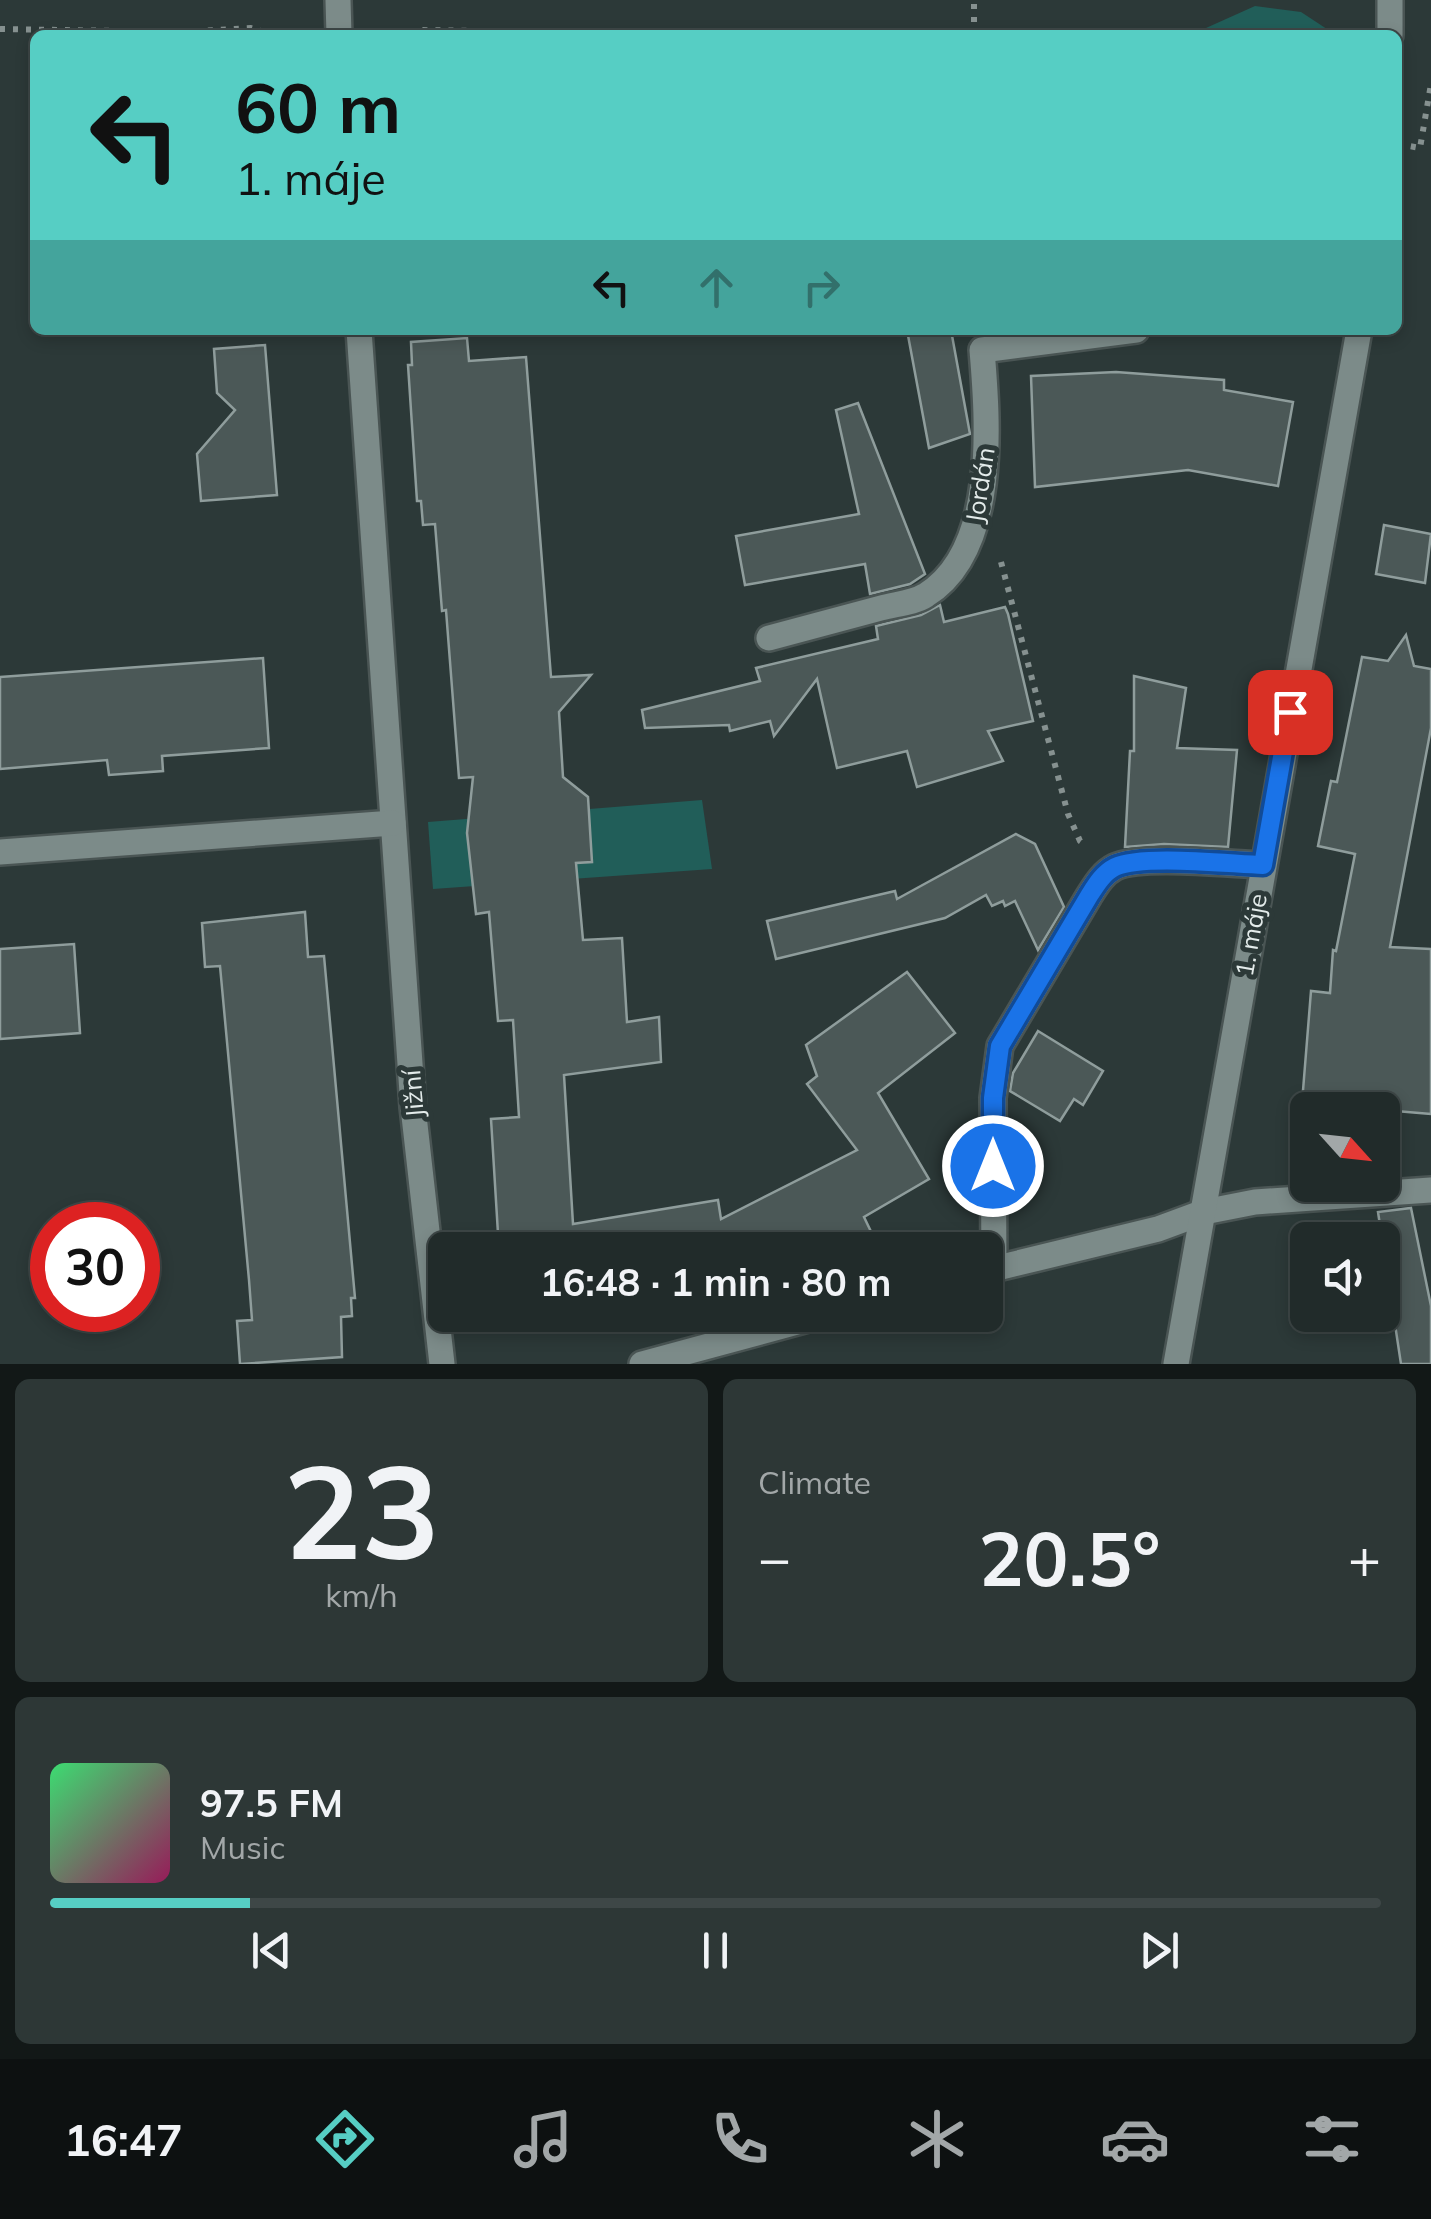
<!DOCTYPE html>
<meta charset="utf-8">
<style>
:root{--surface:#212b2a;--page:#2d3736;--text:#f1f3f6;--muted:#a2a7a8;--line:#3e4747;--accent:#56cec4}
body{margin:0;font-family:Mulish,sans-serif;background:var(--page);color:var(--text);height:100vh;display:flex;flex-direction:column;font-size:38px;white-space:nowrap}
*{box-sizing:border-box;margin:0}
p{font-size:32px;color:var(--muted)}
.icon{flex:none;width:55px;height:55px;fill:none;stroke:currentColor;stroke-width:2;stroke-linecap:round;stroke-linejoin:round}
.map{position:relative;height:1364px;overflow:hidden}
.panel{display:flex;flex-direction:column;gap:15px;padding:15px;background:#121817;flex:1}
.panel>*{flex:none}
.hud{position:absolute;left:30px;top:30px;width:1372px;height:305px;border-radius:15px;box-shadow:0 5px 15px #0003,0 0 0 2px var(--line);background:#56cec4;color:#111;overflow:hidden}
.needle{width:65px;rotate:117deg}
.buttons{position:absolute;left:1290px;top:1092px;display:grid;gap:20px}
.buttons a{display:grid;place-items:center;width:110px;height:110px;border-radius:15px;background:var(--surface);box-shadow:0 5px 15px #0003,0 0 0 2px var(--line);font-size:50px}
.speed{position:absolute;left:30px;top:1202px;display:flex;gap:20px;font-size:50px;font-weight:700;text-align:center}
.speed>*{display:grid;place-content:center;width:130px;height:130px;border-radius:50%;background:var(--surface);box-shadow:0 5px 15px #0003,0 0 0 2px var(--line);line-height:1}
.speed .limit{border:15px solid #d22;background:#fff;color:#111}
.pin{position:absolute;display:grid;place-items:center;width:85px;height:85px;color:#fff;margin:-42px;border-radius:20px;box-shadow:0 5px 15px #0006}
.me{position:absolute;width:110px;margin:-55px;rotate:0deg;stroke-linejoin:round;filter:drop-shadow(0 0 8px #0008)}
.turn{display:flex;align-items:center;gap:35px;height:210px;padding:0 40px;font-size:45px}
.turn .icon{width:130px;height:130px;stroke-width:2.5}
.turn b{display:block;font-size:70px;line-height:85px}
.lanes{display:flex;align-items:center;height:95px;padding:0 40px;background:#0003;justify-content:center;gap:50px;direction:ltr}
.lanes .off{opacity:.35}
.big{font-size:75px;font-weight:700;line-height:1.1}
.panel .tile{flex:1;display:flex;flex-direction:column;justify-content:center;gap:15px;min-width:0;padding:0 35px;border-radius:15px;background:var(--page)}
.panel .dial{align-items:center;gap:0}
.dial b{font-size:130px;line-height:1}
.song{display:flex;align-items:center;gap:30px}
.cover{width:120px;height:120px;border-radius:15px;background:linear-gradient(135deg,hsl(140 70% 55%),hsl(330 70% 35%))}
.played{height:10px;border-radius:5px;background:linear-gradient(90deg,var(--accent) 15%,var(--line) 15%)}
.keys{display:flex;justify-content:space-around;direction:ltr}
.heat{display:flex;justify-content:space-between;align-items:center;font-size:55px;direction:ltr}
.panel .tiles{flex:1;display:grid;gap:15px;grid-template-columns:1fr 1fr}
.tile:last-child{grid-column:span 2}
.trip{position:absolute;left:428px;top:1232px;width:575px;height:100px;border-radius:15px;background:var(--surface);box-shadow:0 5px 15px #0003,0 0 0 2px var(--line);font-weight:700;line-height:100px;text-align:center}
.dock{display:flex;height:160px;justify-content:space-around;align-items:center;background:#0d1111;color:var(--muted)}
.dock .icon{width:70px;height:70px}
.dock .on{color:var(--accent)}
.dock b{font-size:45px;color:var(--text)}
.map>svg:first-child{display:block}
.green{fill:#215e59}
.building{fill:#4b5857;stroke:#8f9d9c;stroke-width:2.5}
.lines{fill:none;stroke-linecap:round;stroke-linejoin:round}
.minor-casing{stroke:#4a5554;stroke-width:30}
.path{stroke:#869190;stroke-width:6;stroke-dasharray:5 8;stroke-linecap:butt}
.minor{stroke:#7c8b89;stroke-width:25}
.route-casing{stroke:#114b97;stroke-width:25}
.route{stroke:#1a73e8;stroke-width:18}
.labels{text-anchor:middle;stroke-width:10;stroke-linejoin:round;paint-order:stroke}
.street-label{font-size:25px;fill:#e3ebea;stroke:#2c3938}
</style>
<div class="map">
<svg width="1431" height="1364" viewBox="0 0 1431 1364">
<rect width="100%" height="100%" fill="#2c3938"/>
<g class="green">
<polygon points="1255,6 1301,12 1336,35 1152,35 1206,28"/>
<polygon points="702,800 712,869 433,889 428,822"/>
</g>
<g class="building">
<polygon points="907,330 951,330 970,434 929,448"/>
<polygon points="467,338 469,361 526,357 551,677 591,675 559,712 563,777 588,797 592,862 576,863 583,940 622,938 627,1022 659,1017 661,1062 564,1075 573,1224 718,1200 721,1219 857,1150 807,1084 817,1076 806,1045 907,972 955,1033 878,1093 929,1179 864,1217 875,1240 854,1250 499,1250 491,1119 519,1117 513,1020 498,1021 489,912 476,914 467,833 473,777 459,778 446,610 442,611 435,524 423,525 421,501 417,501 408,365 412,365 411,342"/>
<polygon points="265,345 277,495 201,501 197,454 235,410 217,393 214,349"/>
<polygon points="1116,372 1224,380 1224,390 1293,402 1278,486 1188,470 1035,487 1031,376"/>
<polygon points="858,403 925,574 910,584 870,594 865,564 745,585 736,536 859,514 836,410"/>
<polygon points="1384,525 1431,534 1425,583 1376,574"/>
<polygon points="940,605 944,622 1005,607 1008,614 1033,721 988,731 1003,761 917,787 907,751 837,768 817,679 774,736 770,721 730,731 729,725 645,728 642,710 760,681 756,668 878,639 876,626 921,615"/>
<polygon points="1406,635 1414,666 1431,669 1431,728 1390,947 1431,949 1431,1114 1302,1103 1311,991 1330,993 1333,950 1336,951 1355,854 1318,846 1331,781 1337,782 1362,657 1388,661"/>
<polygon points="263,658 269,748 162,756 163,771 109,775 107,760 0,769 0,677"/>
<polygon points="1134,676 1186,688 1177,748 1237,750 1228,847 1164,844 1125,847 1130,751 1134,751"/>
<polygon points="1016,834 1035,844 1064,907 1038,950 1015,901 1005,906 1003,901 992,906 986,895 945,918 776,959 767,921 895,891 897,899"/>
<polygon points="305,912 308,957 324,956 355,1298 351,1298 352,1316 341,1317 342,1357 240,1364 237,1321 252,1320 249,1280 220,966 205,967 202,923"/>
<polygon points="74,944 80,1033 0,1039 0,949"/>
<polygon points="1038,1031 1103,1071 1083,1105 1074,1099 1060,1121 1010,1091 1013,1073"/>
<polygon points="1411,1208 1431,1306 1431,1364 1401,1364 1378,1212"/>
</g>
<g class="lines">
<defs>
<g id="minor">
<polyline points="338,0 339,35"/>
<polyline points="1390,35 1390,0"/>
<polyline points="359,330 413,1107 442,1364"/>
<path d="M769 638C806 628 844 618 881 608 895 604 914 603 926 595 998 550 988 422 982 350L1136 330"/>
<polyline points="0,852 393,823"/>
<path d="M994 1269 993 1098 1000 1046 1089 896C1096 885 1103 873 1115 867 1141 854 1231 864 1263 865"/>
<polyline points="985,1271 1158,1229 1204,1212 1255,1202 1431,1190"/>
<polyline points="642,1364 823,1315"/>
<polyline points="1176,1364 1359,330"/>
</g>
</defs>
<use href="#minor" class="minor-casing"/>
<g class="path">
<polyline points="0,29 181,32 251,28 273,35"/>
<polyline points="411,35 418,30 722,35"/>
<polyline points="974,35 974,0"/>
<polyline points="1398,144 1420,148 1431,84"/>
<polyline points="1001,562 1068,814 1080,841 1086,845"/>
</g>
<use href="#minor" class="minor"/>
</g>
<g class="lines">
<defs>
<path id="route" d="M993 1166V1098L1000 1046 1089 896C1096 885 1103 873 1115 867 1142 854 1230 864 1263 865L1290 712"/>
</defs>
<use href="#route" class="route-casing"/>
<use href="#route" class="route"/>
</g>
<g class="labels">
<g class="street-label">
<text transform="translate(980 485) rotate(-81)" y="9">Jordán</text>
<text transform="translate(1251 935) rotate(-80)" y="9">1. máje</text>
<text transform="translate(413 1094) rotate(-95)" y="9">Jižní</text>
</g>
</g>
</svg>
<div class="buttons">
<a><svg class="needle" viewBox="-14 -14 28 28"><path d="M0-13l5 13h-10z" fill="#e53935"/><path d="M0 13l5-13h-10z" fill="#a2a7a8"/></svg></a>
<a><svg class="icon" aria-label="sound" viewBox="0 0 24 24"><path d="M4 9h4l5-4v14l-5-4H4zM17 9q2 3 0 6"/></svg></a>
</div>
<div class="speed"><div class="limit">30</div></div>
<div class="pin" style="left:1290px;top:712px;background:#d93025"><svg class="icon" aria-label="arrive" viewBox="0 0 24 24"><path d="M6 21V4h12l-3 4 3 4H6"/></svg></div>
<svg class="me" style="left:993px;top:1166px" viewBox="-20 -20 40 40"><circle r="17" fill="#1a73e8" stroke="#fff" stroke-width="3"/><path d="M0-11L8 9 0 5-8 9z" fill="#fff"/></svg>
<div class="trip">16:48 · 1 min · 80 m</div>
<div class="hud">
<div class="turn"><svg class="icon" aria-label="left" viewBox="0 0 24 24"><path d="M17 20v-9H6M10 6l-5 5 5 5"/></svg><div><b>60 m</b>1. máje</div></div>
<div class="lanes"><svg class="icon" aria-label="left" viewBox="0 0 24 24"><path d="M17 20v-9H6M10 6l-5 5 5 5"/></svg><svg class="icon off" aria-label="ahead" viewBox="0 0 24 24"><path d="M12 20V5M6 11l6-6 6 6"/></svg><svg class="icon off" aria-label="right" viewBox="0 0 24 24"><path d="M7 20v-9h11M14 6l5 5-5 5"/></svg></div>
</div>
</div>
<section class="panel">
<div class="tiles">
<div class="tile dial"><b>23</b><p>km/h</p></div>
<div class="tile"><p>Climate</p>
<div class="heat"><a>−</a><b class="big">20.5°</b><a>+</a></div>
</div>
<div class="tile">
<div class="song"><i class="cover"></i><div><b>97.5 FM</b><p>Music</p></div></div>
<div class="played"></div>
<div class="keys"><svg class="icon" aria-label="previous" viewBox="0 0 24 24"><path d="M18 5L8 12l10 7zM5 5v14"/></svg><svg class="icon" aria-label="pause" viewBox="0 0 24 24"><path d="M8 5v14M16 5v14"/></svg><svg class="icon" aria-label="next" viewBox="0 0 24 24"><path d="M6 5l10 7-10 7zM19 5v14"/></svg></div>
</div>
</div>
</section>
<nav class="dock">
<b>16:47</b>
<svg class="icon on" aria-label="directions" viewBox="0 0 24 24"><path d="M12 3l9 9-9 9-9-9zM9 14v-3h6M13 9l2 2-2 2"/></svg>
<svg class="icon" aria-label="music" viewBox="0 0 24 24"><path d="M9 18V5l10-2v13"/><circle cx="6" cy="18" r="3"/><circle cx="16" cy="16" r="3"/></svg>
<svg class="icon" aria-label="phone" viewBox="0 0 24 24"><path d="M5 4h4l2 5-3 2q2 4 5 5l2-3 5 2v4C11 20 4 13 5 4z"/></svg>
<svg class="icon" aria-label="climate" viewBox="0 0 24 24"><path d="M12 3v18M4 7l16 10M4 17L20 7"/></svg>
<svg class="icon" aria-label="car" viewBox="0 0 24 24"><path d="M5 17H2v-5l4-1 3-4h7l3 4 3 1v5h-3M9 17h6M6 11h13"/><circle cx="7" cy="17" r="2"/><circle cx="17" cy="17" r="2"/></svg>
<svg class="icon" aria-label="filters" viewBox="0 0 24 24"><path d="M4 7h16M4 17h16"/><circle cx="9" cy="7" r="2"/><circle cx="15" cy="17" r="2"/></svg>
</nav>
